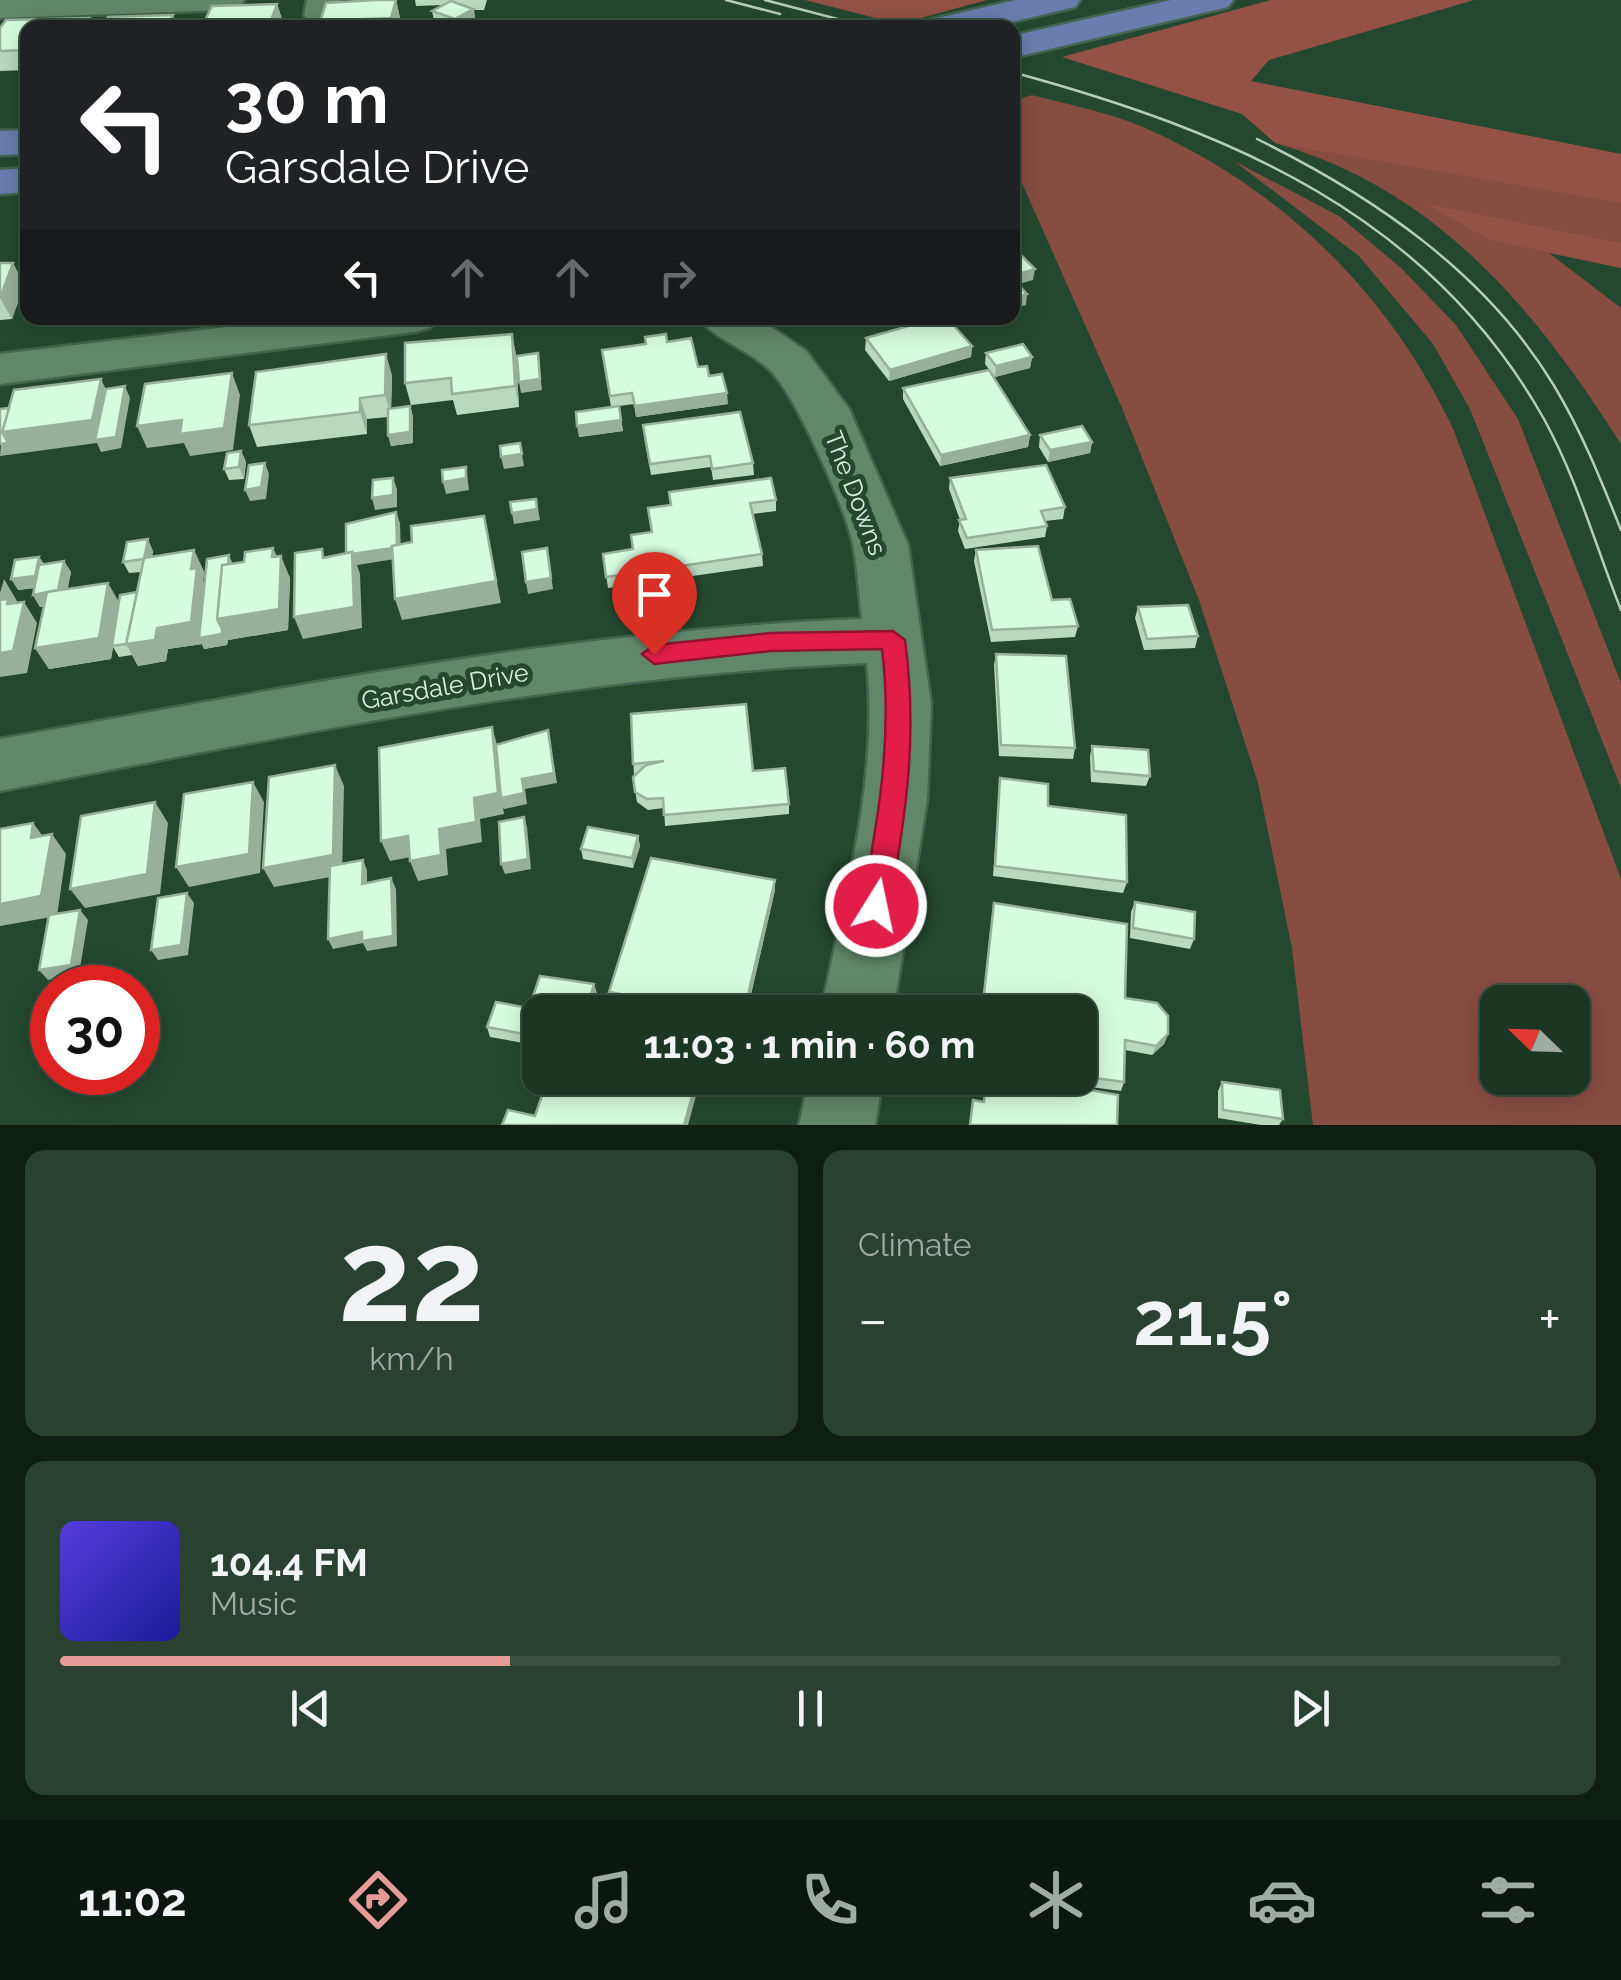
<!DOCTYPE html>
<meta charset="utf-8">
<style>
:root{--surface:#1b3623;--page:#284130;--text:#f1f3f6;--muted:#a0aba6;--line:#395041;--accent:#e69b98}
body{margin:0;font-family:Raleway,sans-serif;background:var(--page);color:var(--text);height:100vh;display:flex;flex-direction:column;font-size:38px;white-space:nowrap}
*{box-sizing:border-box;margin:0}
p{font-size:32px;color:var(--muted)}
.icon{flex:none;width:55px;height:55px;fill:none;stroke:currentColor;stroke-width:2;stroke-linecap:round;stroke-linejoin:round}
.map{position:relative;height:1125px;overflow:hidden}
.sheet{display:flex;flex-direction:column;gap:25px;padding:25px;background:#0f1e13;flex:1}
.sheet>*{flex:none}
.guide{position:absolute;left:20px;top:20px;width:1000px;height:305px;border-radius:20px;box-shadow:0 5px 25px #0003,0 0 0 2px var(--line);background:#202124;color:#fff;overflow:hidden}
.needle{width:65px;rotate:293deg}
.controls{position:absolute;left:1480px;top:985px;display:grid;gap:20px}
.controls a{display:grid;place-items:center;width:110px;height:110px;border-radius:20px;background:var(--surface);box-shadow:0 5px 25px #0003,0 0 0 2px var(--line);font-size:50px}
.speed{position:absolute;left:30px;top:965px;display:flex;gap:20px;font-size:50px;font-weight:700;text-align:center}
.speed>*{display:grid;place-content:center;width:130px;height:130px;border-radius:50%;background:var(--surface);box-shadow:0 5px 25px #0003,0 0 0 2px var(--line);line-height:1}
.speed .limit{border:15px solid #d22;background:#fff;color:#111}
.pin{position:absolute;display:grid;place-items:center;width:85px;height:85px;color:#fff;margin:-102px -42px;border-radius:50% 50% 50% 0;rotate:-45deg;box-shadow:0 0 10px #0007}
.pin .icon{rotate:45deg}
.me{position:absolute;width:110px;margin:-55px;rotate:10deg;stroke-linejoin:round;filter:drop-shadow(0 0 8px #0008)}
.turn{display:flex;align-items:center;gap:35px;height:210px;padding:0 40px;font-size:45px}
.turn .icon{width:130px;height:130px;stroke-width:2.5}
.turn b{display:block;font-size:70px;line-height:85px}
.lanes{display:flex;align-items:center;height:95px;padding:0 40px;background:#0003;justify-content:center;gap:50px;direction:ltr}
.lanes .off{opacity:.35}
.big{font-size:75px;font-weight:700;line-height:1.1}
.sheet .card{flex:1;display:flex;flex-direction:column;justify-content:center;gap:15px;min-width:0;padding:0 35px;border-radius:20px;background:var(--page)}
.sheet .dial{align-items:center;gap:0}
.dial b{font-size:130px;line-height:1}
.song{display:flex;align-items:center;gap:30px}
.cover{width:120px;height:120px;border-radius:15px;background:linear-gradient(135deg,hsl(250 70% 55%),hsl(240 70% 35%))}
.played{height:10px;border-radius:5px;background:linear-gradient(90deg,var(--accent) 30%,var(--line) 30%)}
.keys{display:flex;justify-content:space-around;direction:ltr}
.heat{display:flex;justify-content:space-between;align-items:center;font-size:55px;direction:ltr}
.sheet .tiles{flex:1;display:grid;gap:25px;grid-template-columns:1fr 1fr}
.card:last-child{grid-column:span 2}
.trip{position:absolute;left:522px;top:995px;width:575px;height:100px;border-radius:20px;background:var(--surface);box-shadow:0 5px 25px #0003,0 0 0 2px var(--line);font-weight:700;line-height:100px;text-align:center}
.tab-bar{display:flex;height:160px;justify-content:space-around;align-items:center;background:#0b160e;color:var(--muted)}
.tab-bar .icon{width:70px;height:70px}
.tab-bar .selected{color:var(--accent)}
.tab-bar b{font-size:45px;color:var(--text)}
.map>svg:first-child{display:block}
.green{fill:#874d41;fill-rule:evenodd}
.forest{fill:#935245}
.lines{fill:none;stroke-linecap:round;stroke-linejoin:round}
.minor-casing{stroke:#43644e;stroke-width:5}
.trunk-casing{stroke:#43644e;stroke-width:5}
.minor{fill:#61876a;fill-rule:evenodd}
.trunk{fill:#697eaf;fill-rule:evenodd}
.tram{stroke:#b5cdbb;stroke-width:2.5}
.wall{fill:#b8d9c0}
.shaded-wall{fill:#96b09c}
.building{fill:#d6fcdf;stroke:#96b09c;stroke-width:2.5}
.route{fill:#e11d48;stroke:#92132f;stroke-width:2.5}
.labels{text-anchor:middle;stroke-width:10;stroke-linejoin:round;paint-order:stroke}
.street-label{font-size:25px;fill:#d9eede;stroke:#24482f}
</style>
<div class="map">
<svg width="1621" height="1125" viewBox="0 0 1621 1125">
<rect width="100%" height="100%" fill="#24482f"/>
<g class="green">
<path d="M1032 95C1069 105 1108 112 1143 127 1281 187 1391 295 1454 431L1621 879V1125H1313L1292 948 1258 783 1199 600 1122 408 1013 163V101ZM1498 1002H1572V1078H1498Z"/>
<path d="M1275 143 1621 154V268L1549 253 1621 308V444C1535 309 1437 189 1275 143Z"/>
<polygon points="1234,161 1339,216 1401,268 1456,325 1518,419 1621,683 1621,788 1470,409 1433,344 1359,256"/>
</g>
<g class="forest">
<polygon points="805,0 987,0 899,24"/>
<polygon points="1271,0 1474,0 1269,60 1251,81 1621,154 1621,203 1275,143 1242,114 1062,57"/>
<polygon points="1423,203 1621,243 1621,268 1491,240"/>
</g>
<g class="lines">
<defs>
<g id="minor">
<polygon points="0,0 244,0 239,7 227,10 0,18"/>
<polygon points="307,0 341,0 333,22 309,22 304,15"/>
<polygon points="301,318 437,318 430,328 414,332 0,384 0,354"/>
<path d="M699 318H758L806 351 849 409 908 545 931 704 927 800 893 1012H821C844 898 879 780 867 663 573 675 287 736 0 791V739C286 688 571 630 862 619 859 596 858 572 854 549 847 510 799 403 773 373 752 350 714 340 699 318Z"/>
<polygon points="809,1078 883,1078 875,1125 799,1125"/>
</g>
<g id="trunk">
<polygon points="1016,0 1080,0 1075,7 986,28 920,28 925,21"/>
<polygon points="1171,0 1233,0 1228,7 1012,58 1012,36"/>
<polygon points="28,130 28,154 0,155 0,131"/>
<polygon points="28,168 28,192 0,194 0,170"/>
</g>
</defs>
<use href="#minor" class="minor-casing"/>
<use href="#trunk" class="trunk-casing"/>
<use href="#minor" class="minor"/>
<use href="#trunk" class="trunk"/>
<g class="tram">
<polyline points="726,0 780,14"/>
<polyline points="765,0 872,28"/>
<path d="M1012 72C1229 131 1429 214 1544 419 1577 479 1596 547 1621 610"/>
<path d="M1257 139C1373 196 1485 272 1553 384 1581 430 1601 480 1621 530"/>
</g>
</g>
<g class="wall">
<polygon points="396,0 400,18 398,28 201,28 277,4 283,22 320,21"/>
<polygon points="415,0 487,0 484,10 474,10 475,19 460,28 453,28 434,21 432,11 443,5 416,6"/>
<polygon points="0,28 28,28 28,70 0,71"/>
<polygon points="0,263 13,263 24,285 12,319 0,320"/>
<polygon points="512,334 516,355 519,407 457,415 453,400 411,405 405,383"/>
<polygon points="866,338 972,346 971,357 889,381 865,350"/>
<polygon points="667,342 709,376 728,404 636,417 634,404 619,406 623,431 579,437 611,407 602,350"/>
<polygon points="986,353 1032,357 1030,368 995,377 985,364"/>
<polygon points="392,375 391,408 410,406 413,417 413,443 391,446 388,435 388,417 367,419 367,434 257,447 249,425"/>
<polygon points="903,388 1030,435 1028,447 940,466 903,399"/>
<polygon points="1040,435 1092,442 1090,453 1048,462 1039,447"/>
<polygon points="644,436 753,463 754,475 713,480 711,467 651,475"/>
<polygon points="241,451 246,462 244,479 229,480 224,469"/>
<polygon points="950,478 1065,507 1063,519 1045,521 1047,526 1045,537 965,549 958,531 960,520 949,489"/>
<polygon points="776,500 776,511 753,514 762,554 763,566 608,588 603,554 633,549 652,532 648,508"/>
<polygon points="273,548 277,557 290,578 288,630 228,640 227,645 204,649 202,644 168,649 166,661 138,666 132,655 119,657 113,647 111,659 49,669 35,648 44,606 40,607 33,595 35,588 18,590 39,557 44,564 64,561 71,572 67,589 119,603 137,592 141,572 129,573 123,562 153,551 152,557 194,550 204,572 203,581 205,584 233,564 244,562"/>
<polygon points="976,550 1052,600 1078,626 1075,637 991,642 974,561"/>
<polygon points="1138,607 1198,636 1195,648 1144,650 1135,618"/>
<polygon points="996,654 1075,748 1073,759 999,756 994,665"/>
<polygon points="631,714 753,771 789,804 789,814 665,826 664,808 648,810 637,802 633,777 634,775"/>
<polygon points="1092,746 1150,776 1146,786 1091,782 1090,756"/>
<polygon points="1000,778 1048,806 1127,882 1123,893 993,876"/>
<polygon points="638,836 640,846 633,868 583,859 581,849"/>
<polygon points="775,880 775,890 747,1012 669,1012 611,1002 609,992"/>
<polygon points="1135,902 1194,939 1190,949 1130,938 1131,912"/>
<polygon points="994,903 1168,1034 1164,1044 1152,1055 1125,1050 1124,1082 1121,1091 1075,1085 1075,1078 1080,1078 1080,1012 981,1012"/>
<polygon points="594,984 597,994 591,1012 540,1012 540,1046 490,1037 487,1027 531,1008 530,1005"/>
<polygon points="1222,1082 1283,1119 1279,1125 1261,1125 1218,1118 1218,1091"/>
</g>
<g class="shaded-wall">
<polygon points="396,0 400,18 398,28 393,28 391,18"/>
<polygon points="277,4 283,23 281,28 269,28"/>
<polygon points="473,9 475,19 460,28 457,28 455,19"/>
<polygon points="173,15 177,28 166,28"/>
<polygon points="89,18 92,28 82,28"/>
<polygon points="13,263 24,285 12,319 0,298"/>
<polygon points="1035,269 1033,280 1012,286 1012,276"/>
<polygon points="1027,294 1026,305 1012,309 1012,298"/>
<polygon points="861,318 871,318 861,324"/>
<polygon points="962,318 981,318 962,323"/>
<polygon points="512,334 516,355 519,407 515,386"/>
<polygon points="972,346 971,357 889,381 890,370"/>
<polygon points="538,353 542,390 521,393 519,382"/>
<polygon points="386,354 392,375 391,416 385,395"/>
<polygon points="1032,357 1030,368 995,377 996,366"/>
<polygon points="232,373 240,395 233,450 190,456 184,443 147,448 137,426"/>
<polygon points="101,379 111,400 125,386 130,398 121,448 101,452 97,443 0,456 2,432"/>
<polygon points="727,393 728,404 636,417 635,406"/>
<polygon points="360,398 367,419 367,434 360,412"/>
<polygon points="410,406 413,417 413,443 391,446 388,435"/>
<polygon points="621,420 623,431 579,437 577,426"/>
<polygon points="1030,435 1028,447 940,466 941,455"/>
<polygon points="1092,442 1090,453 1048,462 1050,450"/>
<polygon points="520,443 524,466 504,469 501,457"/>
<polygon points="241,451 246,462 244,479 239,467"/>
<polygon points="265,463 269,474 266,499 250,501 245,490"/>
<polygon points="466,467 469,490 446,494 443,482"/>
<polygon points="393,478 397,489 397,507 375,510 372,498"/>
<polygon points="536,499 540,520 514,524 512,513"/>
<polygon points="396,512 400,523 401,558 357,565 360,574 362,628 303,639 294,617 346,555"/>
<polygon points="484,516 501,603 402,620 395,599"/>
<polygon points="148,539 153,551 150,571 144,559"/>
<polygon points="273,548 281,567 281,556 290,578 288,630 228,640 227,645 204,649 202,644 168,649 166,661 138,666 126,644 191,569 194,550 204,572 203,581 217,619 229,555 234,567 272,557"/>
<polygon points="547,548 553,589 528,594 526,582"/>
<polygon points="39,557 46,568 42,587 18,590 11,579"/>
<polygon points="64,561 71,572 65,603 40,607 33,595"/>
<polygon points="4,579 17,601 15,610 24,602 37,623 27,673 0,677 0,593"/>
<polygon points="108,583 120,604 111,659 49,669 35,648"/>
<polygon points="492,727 498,748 522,779 548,730 557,783 525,789 527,804 504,809 503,807 504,814 480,819 482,842 446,849 448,875 418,881 410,861 439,829 474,798"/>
<polygon points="335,765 344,786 342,875 274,887 263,868"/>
<polygon points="253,782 264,802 260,873 189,887 176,867"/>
<polygon points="155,802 168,823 160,894 85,908 70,889"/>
<polygon points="524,817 527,827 531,869 505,874 501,864"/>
<polygon points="33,823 48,843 31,838"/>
<polygon points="52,834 66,854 57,916 0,926 0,904"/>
<polygon points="408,836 416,856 390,861 381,841"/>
<polygon points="638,836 640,846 633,868 632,858"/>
<polygon points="363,860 367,870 367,894 362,884"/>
<polygon points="391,878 396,889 397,946 367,951 363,943 333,949 328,939"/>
<polygon points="775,880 775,890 747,1012 744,1012"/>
<polygon points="187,893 194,903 188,955 158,960 151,950"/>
<polygon points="80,910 88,920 79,974 48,980 39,970"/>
<polygon points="594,984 597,994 591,1012 586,1012"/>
<polygon points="1168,1034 1164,1044 1152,1055 1156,1046"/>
<polygon points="697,1078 701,1078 688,1125 684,1125"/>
</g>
<g class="building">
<polygon points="375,0 396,0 391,18 344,20 342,28 318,28 326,3"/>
<polygon points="451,1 473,9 455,19 432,11"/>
<polygon points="277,4 269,26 201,28 212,6"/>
<polygon points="173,15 166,28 102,28 108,17"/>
<polygon points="89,18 82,28 28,28 28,50 0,51 0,28 6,20"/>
<polygon points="320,21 318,28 274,28 276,22"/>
<polygon points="1020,254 1035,269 1012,276 1012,256"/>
<polygon points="0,263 13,263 0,298"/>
<polygon points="1016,282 1027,294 1012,298 1012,283"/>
<polygon points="937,318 947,318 972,346 890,370 866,338"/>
<polygon points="512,334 515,386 452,394 451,378 405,383 405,343"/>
<polygon points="666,334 667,342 691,338 698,367 707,366 709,376 722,374 727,393 635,406 632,393 610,396 602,350 646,344 645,337"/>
<polygon points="1023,344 1032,357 996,366 986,353"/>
<polygon points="538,353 540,379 519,382 517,356"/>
<polygon points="386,354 385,395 360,398 360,412 249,425 256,372"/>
<polygon points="989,370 1030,435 941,455 903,388"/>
<polygon points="232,373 224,428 180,434 182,420 137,426 145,384"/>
<polygon points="101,379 92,420 2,432 14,390"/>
<polygon points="125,386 116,437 95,440 106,389"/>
<polygon points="410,406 410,432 388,435 388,409"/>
<polygon points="619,406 621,420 577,426 576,412"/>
<polygon points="9,408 2,432 8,443 0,444 0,409"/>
<polygon points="740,412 753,463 712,469 710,456 650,464 643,425"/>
<polygon points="1082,426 1092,442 1050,450 1040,435"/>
<polygon points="520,443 522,454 501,457 500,446"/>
<polygon points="241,451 239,467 224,469 227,453"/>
<polygon points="265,463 261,487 245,490 249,465"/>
<polygon points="1046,465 1065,507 1041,511 1047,526 967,538 959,520 966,519 950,478"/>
<polygon points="466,467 466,478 443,482 442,470"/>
<polygon points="393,478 393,495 372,498 373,480"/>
<polygon points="771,478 776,500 750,503 762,554 606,577 603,554 633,549 631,535 652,532 648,508 671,505 669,492"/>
<polygon points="536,499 537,509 512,513 510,502"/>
<polygon points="396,512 397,545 392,546 392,548 352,554 352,552 346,553 346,524"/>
<polygon points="484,516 496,581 395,599 392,546 412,542 411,526"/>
<polygon points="148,539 144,559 123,562 127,542"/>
<polygon points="1038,546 1052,600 1070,599 1078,626 992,630 976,550"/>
<polygon points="273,548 272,557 281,556 279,609 217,619 222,565 244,562 245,552"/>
<polygon points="547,548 551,578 526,582 522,552"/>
<polygon points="322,549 323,558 352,552 354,607 294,617 295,553"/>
<polygon points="194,550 191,569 197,568 191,622 157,628 155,640 126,644 144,558"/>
<polygon points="229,555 228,564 222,565 217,619 222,629 222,634 199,638 207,559"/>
<polygon points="39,557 35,576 11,579 15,560"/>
<polygon points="64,561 58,590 33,595 39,565"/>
<polygon points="108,583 99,638 35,648 47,592"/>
<polygon points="137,592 126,644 112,646 120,595"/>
<polygon points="8,599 7,604 24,602 13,651 0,653 0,600"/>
<polygon points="1188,605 1198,636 1147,639 1138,607"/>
<polygon points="996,654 1066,656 1075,748 1001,745"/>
<polygon points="746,704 753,771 785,768 789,804 664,815 663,798 647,799 635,792 633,777 646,765 664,761 633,764 631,714"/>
<polygon points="492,727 498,793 474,798 476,822 439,829 441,855 410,861 408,836 381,841 379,748"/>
<polygon points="548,730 554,773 522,779 524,793 501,798 496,745"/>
<polygon points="1092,746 1148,750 1150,776 1094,771"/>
<polygon points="335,765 333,855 263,868 269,777"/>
<polygon points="1000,778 1048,784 1048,806 1126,815 1127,882 995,866"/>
<polygon points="253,782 249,854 176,867 184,794"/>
<polygon points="155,802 147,874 70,889 81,816"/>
<polygon points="524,817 528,859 501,864 499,822"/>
<polygon points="33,823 31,838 52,834 41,896 0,904 0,829"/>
<polygon points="588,827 638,836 632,858 581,849"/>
<polygon points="651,858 775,880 744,1012 719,1012 609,992"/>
<polygon points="363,860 362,884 391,878 393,936 362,941 362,932 328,939 330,866"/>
<polygon points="187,893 181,945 151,950 158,898"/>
<polygon points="1135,902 1195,912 1194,939 1133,928"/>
<polygon points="994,903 1127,924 1125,998 1157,1003 1168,1016 1168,1034 1156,1046 1125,1040 1124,1082 1080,1076 1080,1012 982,1012"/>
<polygon points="80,910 71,965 39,970 49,915"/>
<polygon points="540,976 594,984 586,1012 577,1012 530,1005"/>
<polygon points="496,1002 550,1012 540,1012 540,1037 487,1027"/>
<polygon points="548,1078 697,1078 684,1125 502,1125 508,1110 535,1116"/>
<polygon points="987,1078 1024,1078 1118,1095 1117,1125 970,1125 973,1100 984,1102"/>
<polygon points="1222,1082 1280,1090 1283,1119 1223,1110"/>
</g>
<path class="route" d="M893 631 905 640C918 736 906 812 890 906L886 915 876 919 866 915 862 906C878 820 893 737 882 649L771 651 654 664 642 654 654 645 771 633Z"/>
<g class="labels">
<g class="street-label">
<text transform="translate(856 493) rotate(69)" y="9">The Downs</text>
<text transform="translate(445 686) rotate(-10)" y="9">Garsdale Drive</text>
</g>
</g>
</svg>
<div class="controls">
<a><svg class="needle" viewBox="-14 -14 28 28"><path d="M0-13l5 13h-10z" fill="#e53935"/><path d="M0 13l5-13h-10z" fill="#a0aba6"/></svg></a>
</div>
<div class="speed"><div class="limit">30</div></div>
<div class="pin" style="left:654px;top:654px;background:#d93025"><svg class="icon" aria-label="arrive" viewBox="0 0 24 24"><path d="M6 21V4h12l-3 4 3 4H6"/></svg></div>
<svg class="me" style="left:876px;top:906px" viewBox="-20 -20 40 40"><circle r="17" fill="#e11d48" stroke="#fff" stroke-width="3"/><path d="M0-11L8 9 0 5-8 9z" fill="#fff"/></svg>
<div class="trip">11:03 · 1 min · 60 m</div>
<div class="guide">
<div class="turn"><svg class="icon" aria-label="left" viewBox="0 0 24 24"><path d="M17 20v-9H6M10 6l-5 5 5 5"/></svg><div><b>30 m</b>Garsdale Drive</div></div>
<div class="lanes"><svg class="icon" aria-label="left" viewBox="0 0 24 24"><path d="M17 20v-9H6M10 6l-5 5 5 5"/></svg><svg class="icon off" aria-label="ahead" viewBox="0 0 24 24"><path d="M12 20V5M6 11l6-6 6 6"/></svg><svg class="icon off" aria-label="ahead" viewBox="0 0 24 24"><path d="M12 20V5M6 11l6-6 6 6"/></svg><svg class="icon off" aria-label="right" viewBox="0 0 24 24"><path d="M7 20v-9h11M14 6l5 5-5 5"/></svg></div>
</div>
</div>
<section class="sheet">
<div class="tiles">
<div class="card dial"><b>22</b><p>km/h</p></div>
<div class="card"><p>Climate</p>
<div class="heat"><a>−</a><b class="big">21.5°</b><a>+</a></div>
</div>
<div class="card">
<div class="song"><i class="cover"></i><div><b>104.4 FM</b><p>Music</p></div></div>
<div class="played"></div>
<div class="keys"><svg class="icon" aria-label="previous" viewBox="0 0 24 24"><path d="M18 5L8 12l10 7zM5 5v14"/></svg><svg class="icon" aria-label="pause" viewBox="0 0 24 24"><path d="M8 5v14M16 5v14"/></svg><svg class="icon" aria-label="next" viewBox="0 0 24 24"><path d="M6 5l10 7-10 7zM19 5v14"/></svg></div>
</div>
</div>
</section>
<nav class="tab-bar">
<b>11:02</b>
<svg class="icon selected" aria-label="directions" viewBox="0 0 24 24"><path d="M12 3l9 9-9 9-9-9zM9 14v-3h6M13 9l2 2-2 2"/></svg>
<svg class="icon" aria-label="music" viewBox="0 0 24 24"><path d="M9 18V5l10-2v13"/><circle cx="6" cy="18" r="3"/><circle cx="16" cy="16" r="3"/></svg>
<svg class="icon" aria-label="phone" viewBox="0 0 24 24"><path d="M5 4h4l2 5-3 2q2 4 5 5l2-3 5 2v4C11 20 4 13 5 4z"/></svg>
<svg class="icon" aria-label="climate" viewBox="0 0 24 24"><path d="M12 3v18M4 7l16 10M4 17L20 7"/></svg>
<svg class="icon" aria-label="car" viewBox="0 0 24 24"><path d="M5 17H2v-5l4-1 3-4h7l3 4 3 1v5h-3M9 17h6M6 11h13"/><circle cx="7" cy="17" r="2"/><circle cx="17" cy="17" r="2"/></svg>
<svg class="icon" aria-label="filters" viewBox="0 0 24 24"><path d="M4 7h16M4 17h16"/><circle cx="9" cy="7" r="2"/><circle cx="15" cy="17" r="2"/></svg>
</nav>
